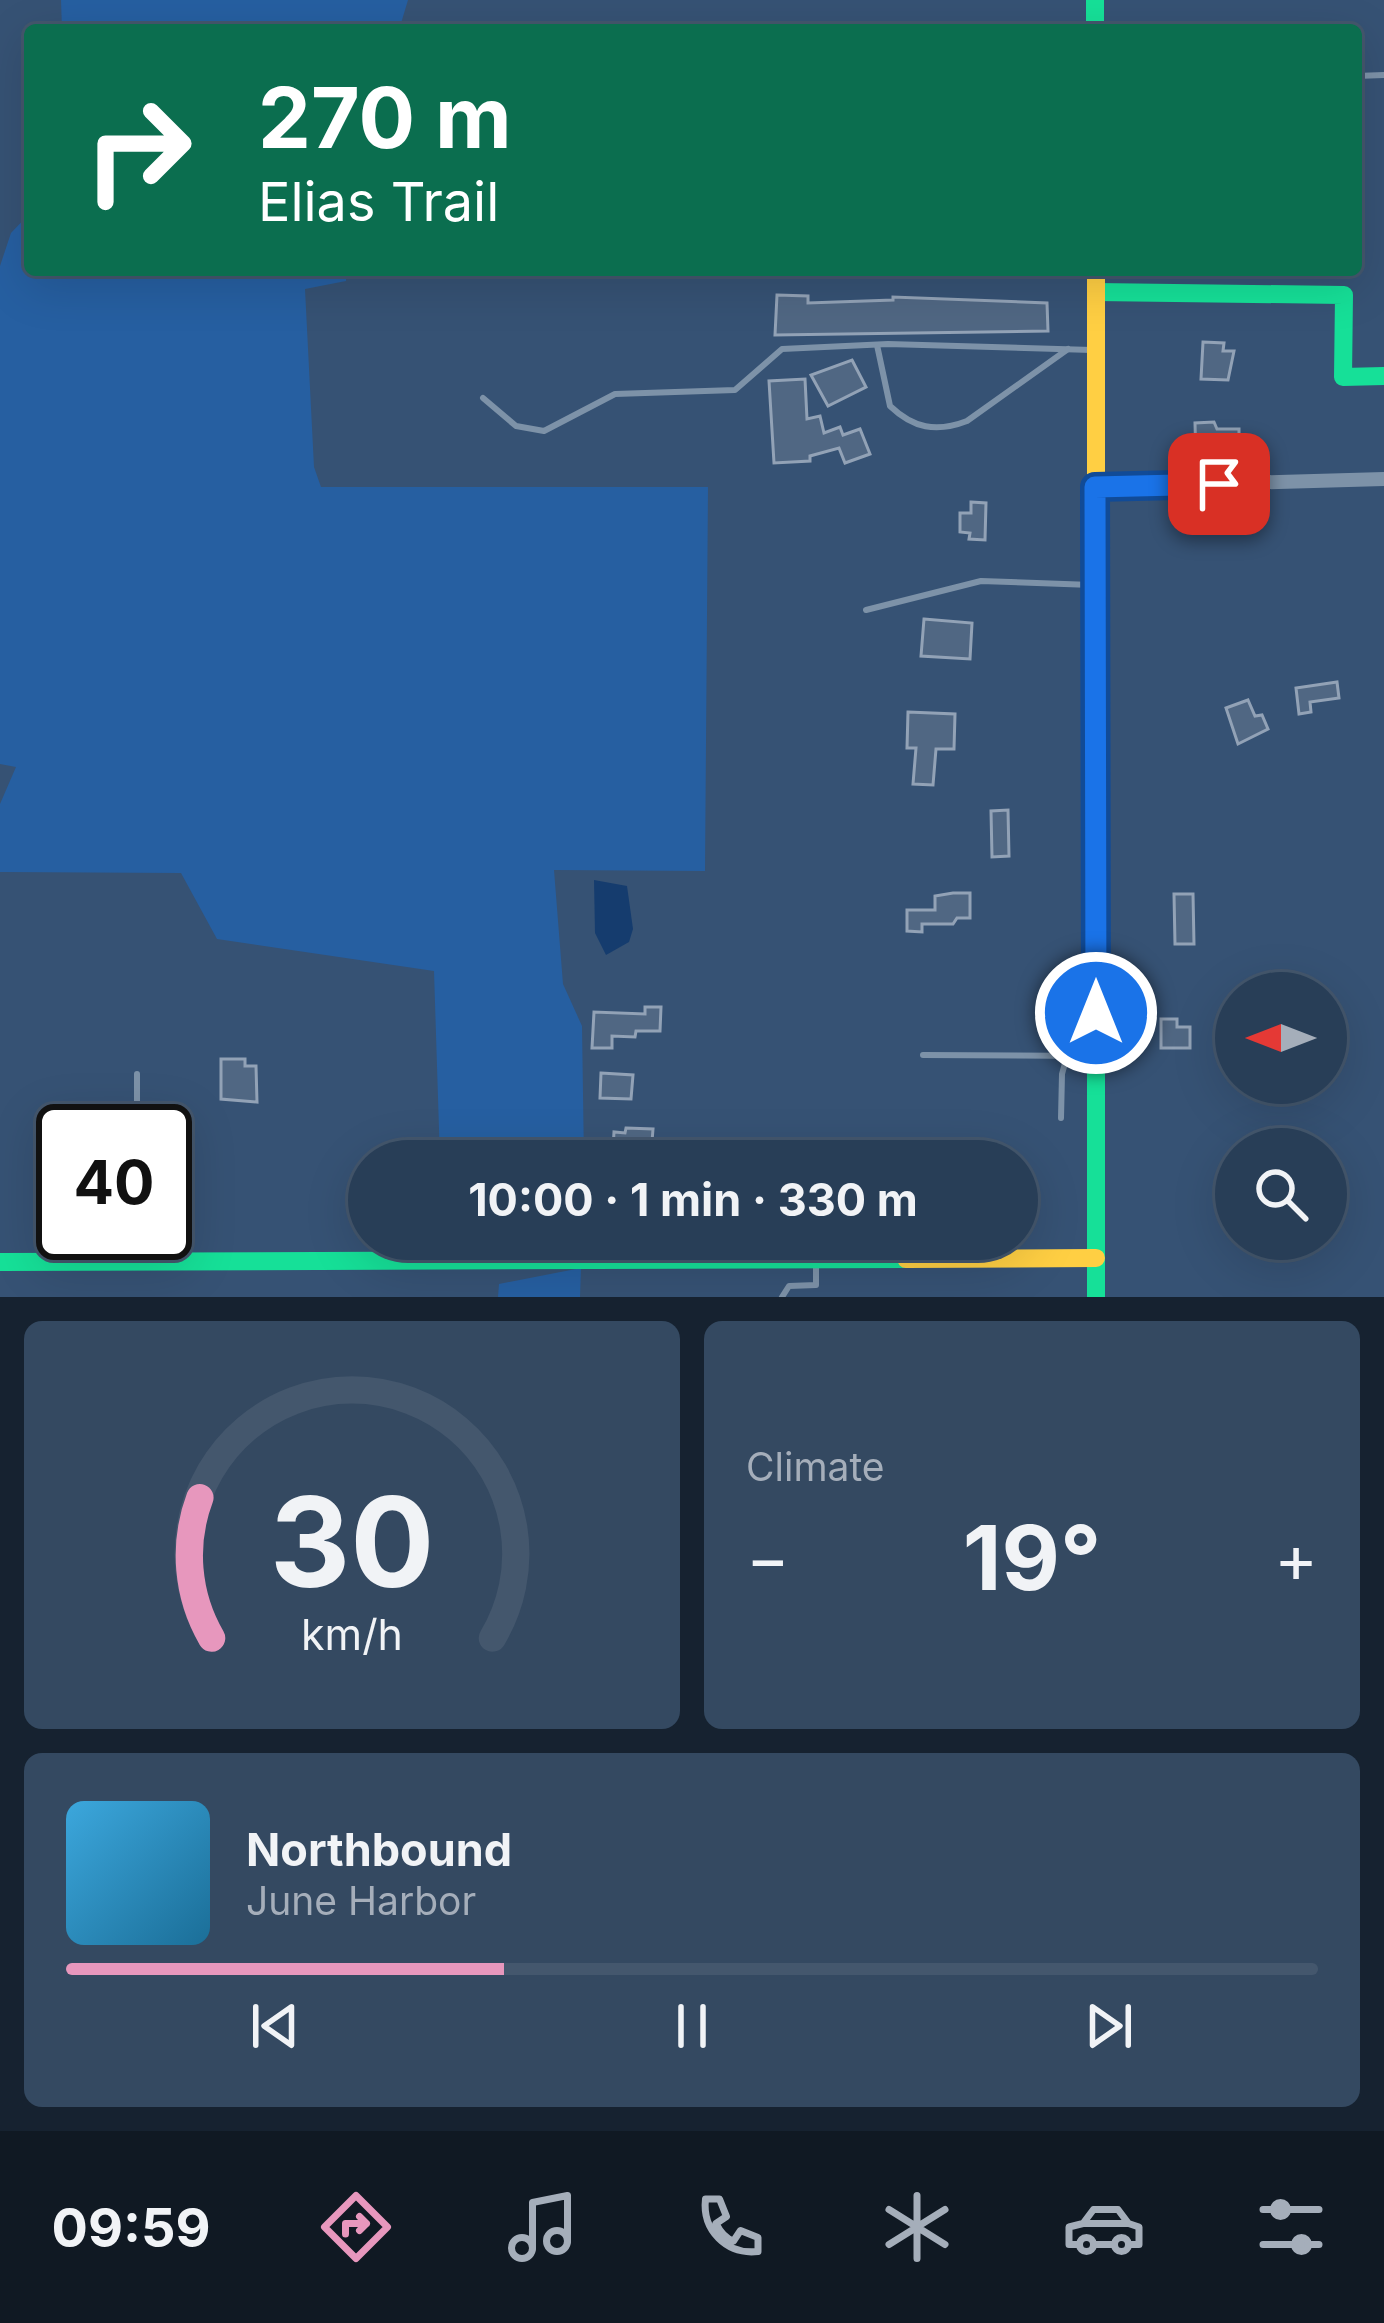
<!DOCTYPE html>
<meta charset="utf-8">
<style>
:root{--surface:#283e57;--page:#344961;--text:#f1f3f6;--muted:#a5aeba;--line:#44576d;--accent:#e797bd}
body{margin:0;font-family:Inter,sans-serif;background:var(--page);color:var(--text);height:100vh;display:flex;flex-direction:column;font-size:45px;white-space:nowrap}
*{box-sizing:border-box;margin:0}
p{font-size:39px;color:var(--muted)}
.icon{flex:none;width:66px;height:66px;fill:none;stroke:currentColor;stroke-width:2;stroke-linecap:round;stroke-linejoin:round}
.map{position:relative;height:1297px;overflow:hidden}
.side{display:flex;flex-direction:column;gap:24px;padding:24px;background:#162230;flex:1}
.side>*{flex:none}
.guide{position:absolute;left:24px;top:24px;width:1338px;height:252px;border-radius:12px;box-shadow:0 12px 48px #0002,0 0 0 3px var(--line);background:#0b6e4f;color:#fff;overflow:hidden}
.needle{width:78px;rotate:270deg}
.fabs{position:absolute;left:1215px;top:972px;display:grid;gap:24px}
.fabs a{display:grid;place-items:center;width:132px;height:132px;border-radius:50%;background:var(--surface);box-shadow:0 12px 48px #0002,0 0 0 3px var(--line);font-size:60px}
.speed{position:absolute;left:36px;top:1104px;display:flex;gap:24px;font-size:60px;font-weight:700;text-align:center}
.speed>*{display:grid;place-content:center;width:156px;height:156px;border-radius:50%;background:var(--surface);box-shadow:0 12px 48px #0002,0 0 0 3px var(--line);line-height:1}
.speed .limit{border:6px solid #111;border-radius:18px;background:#fff;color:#111}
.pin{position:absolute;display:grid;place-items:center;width:102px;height:102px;color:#fff;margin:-51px;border-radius:24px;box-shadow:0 6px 18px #0006}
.me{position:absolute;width:132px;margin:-66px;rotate:0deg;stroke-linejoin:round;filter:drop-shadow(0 0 9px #0008)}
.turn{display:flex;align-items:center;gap:42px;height:252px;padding:0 36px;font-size:54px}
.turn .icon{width:156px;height:156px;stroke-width:2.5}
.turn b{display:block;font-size:84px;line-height:102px}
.big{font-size:90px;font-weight:700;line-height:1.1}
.side .card{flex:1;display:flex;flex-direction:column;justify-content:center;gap:18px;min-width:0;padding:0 42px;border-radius:18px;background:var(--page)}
.side .dial{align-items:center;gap:0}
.dial svg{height:312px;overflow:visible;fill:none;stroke:var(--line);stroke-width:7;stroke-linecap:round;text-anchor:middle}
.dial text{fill:var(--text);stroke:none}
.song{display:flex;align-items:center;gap:36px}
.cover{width:144px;height:144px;border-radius:18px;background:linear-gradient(135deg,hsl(200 70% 55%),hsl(200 70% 35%))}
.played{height:12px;border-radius:6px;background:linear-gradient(90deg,var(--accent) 35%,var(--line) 35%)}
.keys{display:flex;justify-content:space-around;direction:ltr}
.heat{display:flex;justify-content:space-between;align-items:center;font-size:66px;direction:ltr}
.side .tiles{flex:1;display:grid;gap:24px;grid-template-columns:1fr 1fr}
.card:last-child{grid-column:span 2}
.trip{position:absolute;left:348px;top:1140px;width:690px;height:120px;border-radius:60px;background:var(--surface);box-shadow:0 12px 48px #0002,0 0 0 3px var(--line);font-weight:700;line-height:120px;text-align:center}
.tabs{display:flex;height:192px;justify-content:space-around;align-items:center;background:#101923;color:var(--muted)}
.tabs .icon{width:84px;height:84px}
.tabs .current{color:var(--accent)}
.tabs b{font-size:54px;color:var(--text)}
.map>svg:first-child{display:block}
.green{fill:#265fa1}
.water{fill:#153c6e}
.building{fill:#506783;stroke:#92a2b6;stroke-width:3}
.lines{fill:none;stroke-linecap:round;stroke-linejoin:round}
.lane{stroke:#7d92a8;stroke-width:6}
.street{stroke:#7d92a8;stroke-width:14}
.fast{stroke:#16e098;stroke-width:18}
.slow{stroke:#ffcf43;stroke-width:18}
.route-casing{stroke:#114b97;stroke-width:30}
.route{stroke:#1a73e8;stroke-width:21}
</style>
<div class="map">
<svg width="1384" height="1297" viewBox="0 0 1384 1297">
<rect width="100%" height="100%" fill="#365274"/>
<g class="green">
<polygon points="61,0 408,0 399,30 62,30"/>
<polygon points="30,213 30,270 346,270 346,281 305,289 314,467 321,487 708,487 705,871 554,870 563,984 582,1026 584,1161 440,1161 434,971 217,939 181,873 0,872 0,804 16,767 0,764 0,266 11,233"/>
<polygon points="581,1268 580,1297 498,1297 499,1284"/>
</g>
<polygon class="water" points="594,880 627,886 633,929 629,942 606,955 595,933"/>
<g class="building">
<polygon points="777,295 808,296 808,303 893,300 893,297 1047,303 1048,331 775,335"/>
<polygon points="1203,342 1224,343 1223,351 1234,351 1228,380 1201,379"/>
<polygon points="852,360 866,387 828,406 811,375"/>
<polygon points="805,379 807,419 820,416 824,433 840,427 843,435 860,429 870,454 845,463 839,448 810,456 810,461 774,463 769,381"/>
<polygon points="1214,422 1217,429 1239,429 1239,452 1215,453 1215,462 1196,463 1195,423"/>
<polygon points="971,502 986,503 985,540 969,539 970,533 960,532 960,513 971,513"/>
<polygon points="924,619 972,623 970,659 921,656"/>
<polygon points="1337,682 1339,698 1310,702 1311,712 1299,714 1296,688"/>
<polygon points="1248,700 1255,716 1262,715 1268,729 1238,744 1226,708"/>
<polygon points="908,712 955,714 954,749 936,749 933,785 913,784 916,748 907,748"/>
<polygon points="1008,810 1009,856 992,857 991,811"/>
<polygon points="953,893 970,893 970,918 957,918 953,924 922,924 922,932 907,931 907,910 935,910 935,896"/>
<polygon points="1174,894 1193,894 1194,944 1175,944"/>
<polygon points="645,1007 661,1007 660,1031 636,1031 635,1037 612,1036 612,1048 592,1048 594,1012 645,1014"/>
<polygon points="1161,1019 1177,1019 1177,1027 1190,1027 1190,1048 1161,1048"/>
<polygon points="221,1059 245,1059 245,1066 256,1066 257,1102 221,1099"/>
<polygon points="601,1073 633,1075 631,1099 600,1098"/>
<polygon points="626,1128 653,1129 651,1154 613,1149 614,1132 625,1133"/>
</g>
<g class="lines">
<g class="lane">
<polyline points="1356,76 1384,75"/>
<path d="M877 345 890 406C913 428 936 433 967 421L1068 349"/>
<polyline points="483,398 516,426 544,431 615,394 735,390 782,349 888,344 1092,350"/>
<polyline points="866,610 981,581 1092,585"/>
<polyline points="923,1055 1094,1056"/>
<polyline points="1061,1118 1062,1074 1067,1056"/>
<polyline points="137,1131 137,1074"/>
<polyline points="136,1258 136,1233"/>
<polyline points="782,1297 789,1286 816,1285 816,1264"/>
</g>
<polyline class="street" points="1095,487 1384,479"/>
<g class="fast">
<polyline points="1095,0 1095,30"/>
<polyline points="1096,292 1344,295 1343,377 1384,376"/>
<polyline points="1096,1015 1096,1297"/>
<polyline points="0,1262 906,1259"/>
</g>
<g class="slow">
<polyline points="1096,270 1096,1015"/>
<polyline points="906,1259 1096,1258"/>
</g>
</g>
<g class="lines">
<defs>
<polyline id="route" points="1096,1013 1095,487 1219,484"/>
</defs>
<use href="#route" class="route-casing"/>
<use href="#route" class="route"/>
</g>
</svg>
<div class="fabs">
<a><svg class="needle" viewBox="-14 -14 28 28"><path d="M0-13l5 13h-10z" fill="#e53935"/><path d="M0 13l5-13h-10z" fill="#a5aeba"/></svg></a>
<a><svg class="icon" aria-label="search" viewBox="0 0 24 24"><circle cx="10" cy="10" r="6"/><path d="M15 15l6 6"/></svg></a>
</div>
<div class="speed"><div class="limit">40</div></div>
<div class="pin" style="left:1219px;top:484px;background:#d93025"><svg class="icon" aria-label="arrive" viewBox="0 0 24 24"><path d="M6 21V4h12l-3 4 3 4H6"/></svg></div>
<svg class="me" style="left:1096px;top:1013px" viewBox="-20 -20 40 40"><circle r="17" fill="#1a73e8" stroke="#fff" stroke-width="3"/><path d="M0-11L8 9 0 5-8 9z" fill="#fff"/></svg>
<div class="trip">10:00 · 1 min · 330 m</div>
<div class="guide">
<div class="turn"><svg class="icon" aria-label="right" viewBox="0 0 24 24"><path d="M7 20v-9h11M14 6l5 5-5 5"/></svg><div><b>270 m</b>Elias Trail</div></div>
</div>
</div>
<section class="side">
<div class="tiles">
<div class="card dial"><svg viewBox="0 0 100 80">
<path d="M14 69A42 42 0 1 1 86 69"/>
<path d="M14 69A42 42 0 0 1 11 33" stroke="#e797bd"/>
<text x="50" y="56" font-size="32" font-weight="700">30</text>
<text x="50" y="72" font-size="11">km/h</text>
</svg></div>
<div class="card"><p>Climate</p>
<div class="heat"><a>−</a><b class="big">19°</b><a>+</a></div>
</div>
<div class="card">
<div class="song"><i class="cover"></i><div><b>Northbound</b><p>June Harbor</p></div></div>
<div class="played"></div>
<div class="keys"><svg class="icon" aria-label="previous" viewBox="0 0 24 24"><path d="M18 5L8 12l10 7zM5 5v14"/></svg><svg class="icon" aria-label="pause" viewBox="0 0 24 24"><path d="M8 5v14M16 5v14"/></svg><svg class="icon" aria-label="next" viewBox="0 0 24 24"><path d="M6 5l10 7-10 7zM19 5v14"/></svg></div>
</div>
</div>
</section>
<nav class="tabs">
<b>09:59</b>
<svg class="icon current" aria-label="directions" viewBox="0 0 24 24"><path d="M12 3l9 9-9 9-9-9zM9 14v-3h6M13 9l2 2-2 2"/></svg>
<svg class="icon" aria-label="music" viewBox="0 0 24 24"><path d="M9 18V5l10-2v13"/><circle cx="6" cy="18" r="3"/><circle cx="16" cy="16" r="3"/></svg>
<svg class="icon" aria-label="phone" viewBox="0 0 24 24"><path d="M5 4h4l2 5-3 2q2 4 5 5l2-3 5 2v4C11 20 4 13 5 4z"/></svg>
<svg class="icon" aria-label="climate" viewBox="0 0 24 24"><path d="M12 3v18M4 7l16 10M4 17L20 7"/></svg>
<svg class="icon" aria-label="car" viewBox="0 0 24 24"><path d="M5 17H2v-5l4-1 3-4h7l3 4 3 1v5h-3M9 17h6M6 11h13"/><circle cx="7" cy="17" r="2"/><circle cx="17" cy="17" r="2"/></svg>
<svg class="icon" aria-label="filters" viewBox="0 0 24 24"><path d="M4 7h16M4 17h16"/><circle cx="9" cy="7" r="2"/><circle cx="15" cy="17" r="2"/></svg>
</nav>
